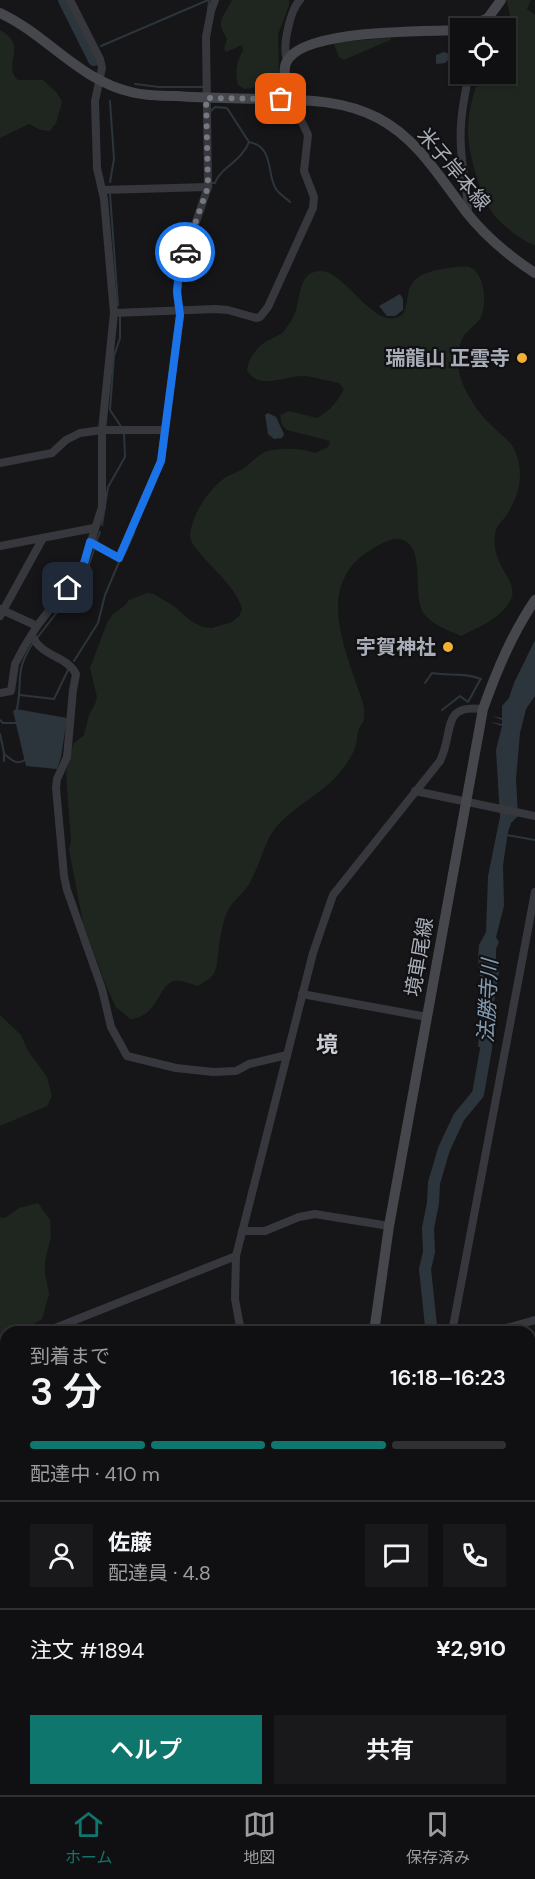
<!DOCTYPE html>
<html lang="ja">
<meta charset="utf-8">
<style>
:root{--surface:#101012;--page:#19191b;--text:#f1f3f6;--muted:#9c9d9f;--line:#303032;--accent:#0f766e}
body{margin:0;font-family:"DM Sans","Noto Sans JP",sans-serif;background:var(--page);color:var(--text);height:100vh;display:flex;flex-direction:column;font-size:22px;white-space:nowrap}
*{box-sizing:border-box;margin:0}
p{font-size:20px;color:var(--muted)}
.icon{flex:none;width:33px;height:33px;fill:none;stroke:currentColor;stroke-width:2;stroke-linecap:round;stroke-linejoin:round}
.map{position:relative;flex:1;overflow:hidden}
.sheet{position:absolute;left:0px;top:1326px;width:536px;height:470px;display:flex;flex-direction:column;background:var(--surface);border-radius:18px 18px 0 0;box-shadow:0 2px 4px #0004,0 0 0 2px var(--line)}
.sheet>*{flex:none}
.buttons{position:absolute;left:450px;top:18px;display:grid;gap:12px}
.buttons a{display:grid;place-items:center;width:66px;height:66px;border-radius:0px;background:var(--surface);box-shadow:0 2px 4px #0004,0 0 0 2px var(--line);font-size:30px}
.pin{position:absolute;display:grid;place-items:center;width:51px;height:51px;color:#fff;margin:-26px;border-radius:12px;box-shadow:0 3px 9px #0006}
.courier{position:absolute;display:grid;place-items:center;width:60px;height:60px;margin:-30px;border:4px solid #1a73e8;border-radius:50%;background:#fff;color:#222;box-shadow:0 2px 8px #0007}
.head em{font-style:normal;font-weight:600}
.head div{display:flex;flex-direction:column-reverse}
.head{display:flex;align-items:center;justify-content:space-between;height:102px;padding:0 30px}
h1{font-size:39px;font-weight:600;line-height:45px}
.bar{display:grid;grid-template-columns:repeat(4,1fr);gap:9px 6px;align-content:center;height:72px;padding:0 30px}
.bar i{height:8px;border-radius:4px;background:var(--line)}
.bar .selected{background:var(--accent)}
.bar p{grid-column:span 4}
.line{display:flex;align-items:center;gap:15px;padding:0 30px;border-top:2px solid var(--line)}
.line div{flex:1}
.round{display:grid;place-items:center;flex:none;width:63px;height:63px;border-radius:0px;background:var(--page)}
.button{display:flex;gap:12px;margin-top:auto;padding:12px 30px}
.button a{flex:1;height:69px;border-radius:0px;background:var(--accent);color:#fff;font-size:24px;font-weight:600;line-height:69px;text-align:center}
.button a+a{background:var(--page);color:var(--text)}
.tab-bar{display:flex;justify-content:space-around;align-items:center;height:84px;border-top:2px solid var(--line);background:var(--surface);font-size:16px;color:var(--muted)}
.tab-bar a{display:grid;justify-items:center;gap:3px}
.tab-bar .selected{color:var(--accent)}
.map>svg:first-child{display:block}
.green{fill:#1e261f}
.water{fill:#2c353c}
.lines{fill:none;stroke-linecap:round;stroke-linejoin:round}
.stream{stroke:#2c353c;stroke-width:2}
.river{stroke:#2c353c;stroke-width:12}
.street{stroke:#37383d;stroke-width:8}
.secondary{stroke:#45474d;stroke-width:10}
.highway{stroke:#63666e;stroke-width:14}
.done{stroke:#757880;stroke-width:6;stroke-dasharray:0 10.8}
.route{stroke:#1a73e8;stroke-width:8}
.poi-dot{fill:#f2b134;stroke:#111113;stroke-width:2}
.labels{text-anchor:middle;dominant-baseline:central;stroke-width:4.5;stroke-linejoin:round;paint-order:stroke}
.street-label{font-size:20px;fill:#a8adb8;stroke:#111113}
.poi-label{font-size:20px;font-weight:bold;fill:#a8adb8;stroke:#111113;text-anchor:end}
.water-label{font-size:21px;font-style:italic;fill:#7f9bb3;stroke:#111113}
.quarter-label{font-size:22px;font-weight:bold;fill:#c9ccd4;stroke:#111113}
</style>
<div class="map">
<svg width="535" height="1795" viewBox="0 0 535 1795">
<rect width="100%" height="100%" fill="#161618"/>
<g class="green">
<path d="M 232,0 L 289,0 L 289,5 L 278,35 L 279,72 C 272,83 257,88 245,89 L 238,85 C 235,73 236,61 243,51 L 242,45 L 226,52 L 224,49 L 227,39 C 215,19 223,19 232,0 Z"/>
<path d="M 506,0 L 531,0 L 527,9 L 535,15 L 535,245 C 523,242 502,225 494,215 C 481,198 468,153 468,132 C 468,113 473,90 482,74 L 506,74 L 506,39 L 510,37 C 512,26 510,11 506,0 Z"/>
<path d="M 0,30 C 30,47 1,63 18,80 L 43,80 L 57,93 L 62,102 L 56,123 L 50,131 L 41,130 L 29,124 L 0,138 Z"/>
<polygon points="391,38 390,40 344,60 339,57 334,45 336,42"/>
<path d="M 455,267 C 461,267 468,265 473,269 C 485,277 488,308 479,320 C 470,331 463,331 459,349 C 457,355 458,369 460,376 C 465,393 478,413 491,425 C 501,435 513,442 517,456 C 524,477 518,498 506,516 C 501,523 496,525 495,535 C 494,544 495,553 499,561 C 503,572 517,586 511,599 C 503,617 478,628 461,636 C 449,630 436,627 426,616 C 409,598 429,546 400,539 C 389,537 376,547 367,552 C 321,584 340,636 355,680 C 359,693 366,705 364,719 C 363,724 359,727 358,732 C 357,736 357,741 356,745 C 353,756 342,771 334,779 C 314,799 279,815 268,840 C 261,856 257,871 248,886 C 241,896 231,902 226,914 C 222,927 219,941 218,954 C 216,974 216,975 198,986 C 193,985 185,981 180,981 C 157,978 161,1018 130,1019 L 116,1007 L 106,986 L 83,923 L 69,850 L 71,841 L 66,772 L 73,744 L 84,735 L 89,715 L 95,704 L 97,697 L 90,668 L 107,623 L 112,615 L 124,606 L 129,600 L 147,593 L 154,594 L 175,607 L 192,622 L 203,627 L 212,628 L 232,622 L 239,616 L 242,610 C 238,583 189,552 190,535 C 192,515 207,492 222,480 C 228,475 236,473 243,469 C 250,464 257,456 265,452 C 280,447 301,448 315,453 L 328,447 L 330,441 L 287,430 L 282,425 L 280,415 L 289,411 L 317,418 C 330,411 337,402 344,389 L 339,383 C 327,381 313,376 301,376 C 284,377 257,390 247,370 C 248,360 257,346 267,341 C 272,338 279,336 283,332 C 287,327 293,319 295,313 C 301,297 298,271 321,271 C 346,271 377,336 403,314 C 407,307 407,298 409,290 C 415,271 438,270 455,267 Z"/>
<polygon points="0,1015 21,1035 28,1051 47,1077 52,1096 47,1106 0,1126"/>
<polygon points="38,1203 50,1220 51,1236 45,1261 45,1273 49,1294 42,1319 20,1332 6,1332 6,1335 0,1336 0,1217 5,1218 19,1208"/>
<polygon points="111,1790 141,1790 143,1795 116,1795"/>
<polygon points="196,1790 331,1790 332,1795 201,1795"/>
</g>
<g class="water">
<polygon points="444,52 453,55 445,63 436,64 436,55"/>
<polygon points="400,294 403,299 403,310 395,316 387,316 379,306"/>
<polygon points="268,413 276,417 284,434 282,438 274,439 268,434 265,415"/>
<polygon points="535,640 535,696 526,709 520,733 516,779 518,816 511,823 508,832 503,865 504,906 496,937 499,942 496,949 496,962 499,971 494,1003 497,1019 491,1047 478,1047 482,1002 478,957 479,945 486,932 488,876 500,817 496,750 502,726 490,722 502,724 502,720 492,716 502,718 502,706 509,698 514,683"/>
<polygon points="16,709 67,718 61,757 57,769 26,766 13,711"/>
</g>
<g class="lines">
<g class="stream">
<polyline points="208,10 209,0"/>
<polyline points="101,46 208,0"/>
<polyline points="135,84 159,87 204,87"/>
<path d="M 210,112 L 215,107 L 227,108 L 249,142 C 242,161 219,169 215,183 L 212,183"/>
<path d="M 249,142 C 275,147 266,174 276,189 C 279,194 286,198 290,202"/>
<polyline points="110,182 114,159 110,101"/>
<polyline points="110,194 118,305"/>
<polyline points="120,317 120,338 114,356 110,410 122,428"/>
<polyline points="102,525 108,487 125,457 124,434"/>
<polyline points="96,542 100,532"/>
<polyline points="124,555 134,533"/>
<polyline points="37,638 85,576 94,550"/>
<polyline points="74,661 98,623 105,595 119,562"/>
<path d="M 425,683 L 432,673 C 449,676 465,672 481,679"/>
<polyline points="20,695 54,699 69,668"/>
<path d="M 17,709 C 23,680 14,673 32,644"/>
<polyline points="442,710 460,696 468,702 480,680"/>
<polyline points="0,720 3,723 17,723"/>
<polyline points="0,734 4,753 4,761"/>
<path d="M 4,754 C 11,759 16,766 25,760"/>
<polyline points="506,835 535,840"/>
</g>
<g class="river">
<polyline points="64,0 94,60"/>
<polyline points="430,1332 431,1326 425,1269 429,1252 428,1228 433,1203 434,1183 444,1149 459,1117 478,1094 486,1049 487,1032"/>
<polyline points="445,1790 446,1795"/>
</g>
<g class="street">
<path d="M 287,60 C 282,47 290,10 300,0"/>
<polyline points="102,190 208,187"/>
<path d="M 468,213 C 468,191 462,170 461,148 C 459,123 464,98 469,74"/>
<polyline points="114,313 215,309 228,310 256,318 260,317 268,307 313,208 314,197 304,171 308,135 291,99"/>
<polyline points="0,463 52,453 66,440 80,433 102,430 164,430"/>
<polyline points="90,542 119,558 161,461 180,315 177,295 179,271 208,187 206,37 211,11 215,0"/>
<polyline points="0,546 94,528"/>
<polyline points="0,609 37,626"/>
<polyline points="0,616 43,538"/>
<path d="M 32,636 C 43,658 66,655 76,674 L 73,690 L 67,757 L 57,779 L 56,788 L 64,876 L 67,890 L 102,989 L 111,1027 L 127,1056 L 176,1068 L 213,1072 L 236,1071 L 249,1064 L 287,1055"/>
<polyline points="0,693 11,691 15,664 24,647 37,626 83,566 102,507 102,430 114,313 104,199 97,168 95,101 102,68 100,59 70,0"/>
<polyline points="415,791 535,816"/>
<polyline points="302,994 427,1017"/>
<polyline points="242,1231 265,1231 299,1217 315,1214 389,1226"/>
<polyline points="45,1332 236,1256"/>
<path d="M 241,1332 L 235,1299 L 236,1256 L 313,953 L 333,895 L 440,761 C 455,730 440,704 483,709"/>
<polyline points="452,1332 535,892"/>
<polyline points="492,1332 535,1320"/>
<polyline points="530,1459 535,1457"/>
<polyline points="0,1579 6,1577"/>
<polyline points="530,1685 532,1684 535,1692"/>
<polyline points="530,1734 535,1739"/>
<polyline points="109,1790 112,1795"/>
<polyline points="465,1790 466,1795"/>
<polyline points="40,1795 45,1790"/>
</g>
<g class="secondary">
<path d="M 0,13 C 47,35 79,80 131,92 C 146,96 161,96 176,96 C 205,98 234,98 262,99 C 302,100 341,99 378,118 C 418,139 440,178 467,213 C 486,237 509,256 535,273"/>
<polyline points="466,28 488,18 501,0"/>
<path d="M 291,99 C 288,89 282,74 286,63 C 300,28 426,32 460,30"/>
<path d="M 374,1332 L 389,1226 L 483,709 C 497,670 512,634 535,600"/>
<polyline points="345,1790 347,1795"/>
</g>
<g class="highway">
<polyline points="0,1487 6,1489"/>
<polyline points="530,1715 535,1720"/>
</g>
</g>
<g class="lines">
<polyline class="done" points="185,252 208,187 206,98 281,99"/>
<polyline class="route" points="68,588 83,567 90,542 119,558 161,461 180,315 177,291 179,271 185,252"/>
</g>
<g class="poi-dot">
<circle cx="522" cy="358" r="6"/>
<circle cx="448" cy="647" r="6"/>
</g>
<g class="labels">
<g class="street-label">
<text transform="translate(454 169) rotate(50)">米子岸本線</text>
<text transform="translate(419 957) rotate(-80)">境車尾線</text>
</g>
<g class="poi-label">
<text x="510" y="358">瑞龍山 正雲寺</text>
<text x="436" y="647">宇賀神社</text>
</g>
<g class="water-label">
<text transform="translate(488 1001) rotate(-87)">法勝寺川</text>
</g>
<g class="quarter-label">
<text x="327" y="1044">境</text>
</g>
</g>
</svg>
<div class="buttons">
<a><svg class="icon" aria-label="locate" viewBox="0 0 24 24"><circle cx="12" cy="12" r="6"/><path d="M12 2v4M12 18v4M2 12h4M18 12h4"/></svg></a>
</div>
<div class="pin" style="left:281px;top:99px;background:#ea580c"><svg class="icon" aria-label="bag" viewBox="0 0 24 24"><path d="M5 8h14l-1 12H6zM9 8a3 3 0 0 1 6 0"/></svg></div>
<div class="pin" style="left:68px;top:588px;background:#1f2937"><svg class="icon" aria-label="home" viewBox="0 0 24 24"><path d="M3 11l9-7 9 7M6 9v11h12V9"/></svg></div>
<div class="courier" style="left:185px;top:252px"><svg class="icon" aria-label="car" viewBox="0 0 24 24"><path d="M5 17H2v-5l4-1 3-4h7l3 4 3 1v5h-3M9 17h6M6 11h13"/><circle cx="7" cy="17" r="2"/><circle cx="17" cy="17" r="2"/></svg></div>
<section class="sheet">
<div class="head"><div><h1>3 分</h1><p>到着まで</p></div><em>16:18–16:23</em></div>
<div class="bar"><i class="selected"></i><i class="selected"></i><i class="selected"></i><i></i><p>配達中 · 410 m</p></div>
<div class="line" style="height:108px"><a class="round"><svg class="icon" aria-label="person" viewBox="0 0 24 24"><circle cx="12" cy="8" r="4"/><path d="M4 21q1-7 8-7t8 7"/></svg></a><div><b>佐藤</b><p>配達員 · 4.8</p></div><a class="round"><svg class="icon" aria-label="chat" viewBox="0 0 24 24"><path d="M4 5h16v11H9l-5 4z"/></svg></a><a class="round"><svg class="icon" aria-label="phone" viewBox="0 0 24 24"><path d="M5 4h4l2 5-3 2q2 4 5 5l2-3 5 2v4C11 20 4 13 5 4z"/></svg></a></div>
<div class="line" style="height:78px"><div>注文 #1894</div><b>¥2,910</b></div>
<div class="button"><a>ヘルプ</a><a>共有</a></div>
</section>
</div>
<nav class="tab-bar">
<a class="selected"><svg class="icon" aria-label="home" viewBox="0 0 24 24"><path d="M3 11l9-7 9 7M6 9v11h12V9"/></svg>ホーム</a>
<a><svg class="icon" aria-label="map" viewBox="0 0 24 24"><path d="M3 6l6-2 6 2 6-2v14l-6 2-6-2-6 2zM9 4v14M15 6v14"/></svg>地図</a>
<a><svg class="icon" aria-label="saved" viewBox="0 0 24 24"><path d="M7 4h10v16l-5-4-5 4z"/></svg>保存済み</a>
</nav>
